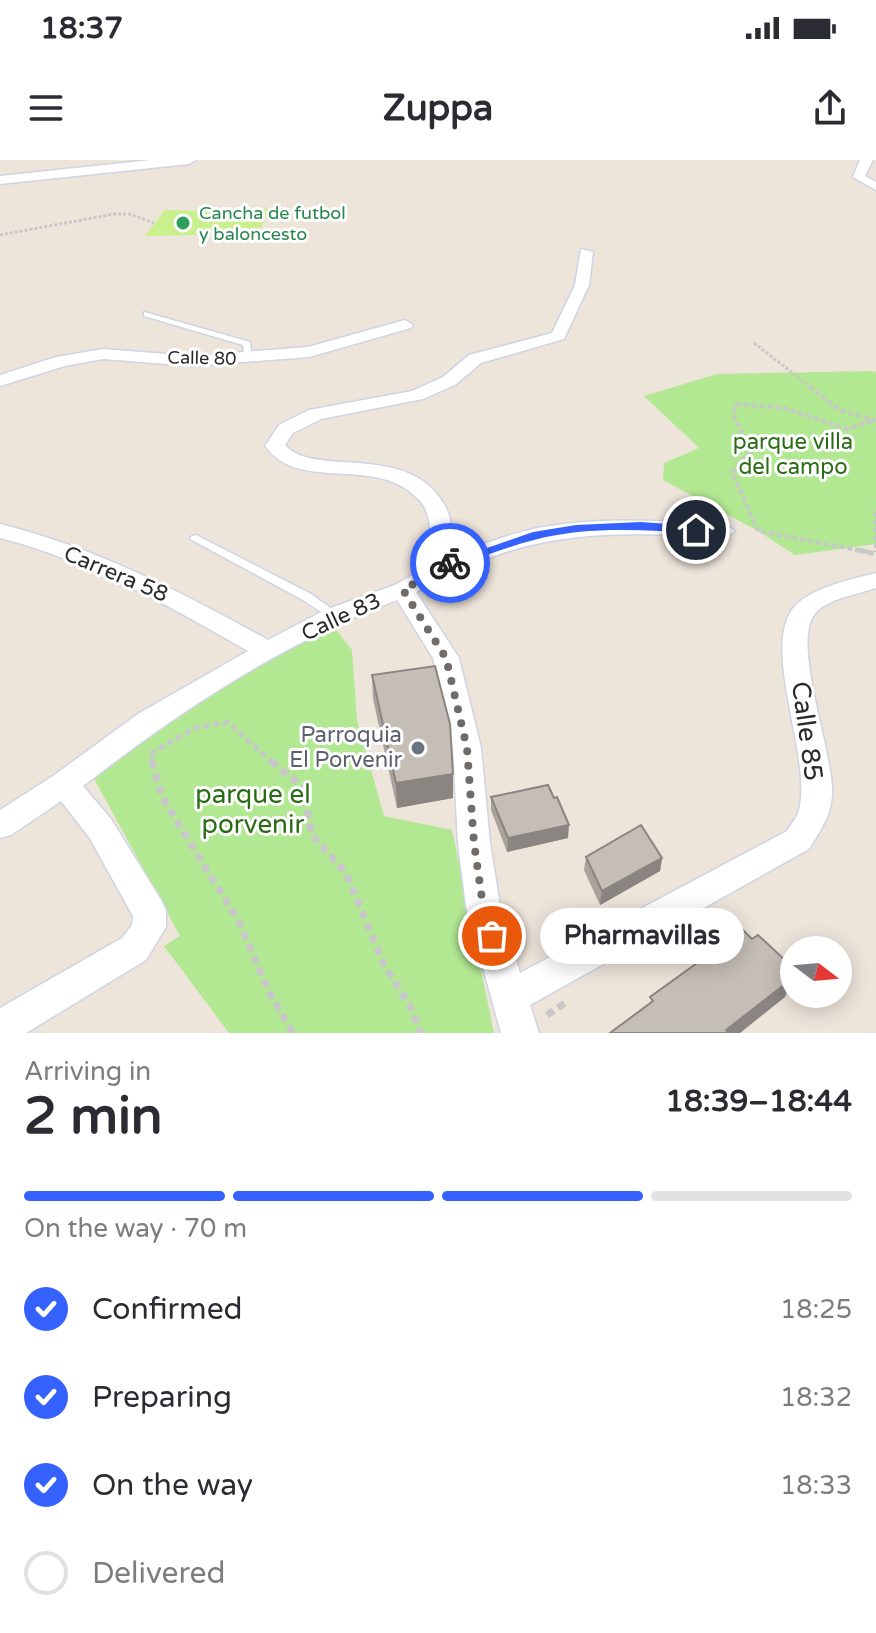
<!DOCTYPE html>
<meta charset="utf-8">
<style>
:root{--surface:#fff;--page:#f2f2f3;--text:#2b2b33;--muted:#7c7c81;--line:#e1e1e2;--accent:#3561ff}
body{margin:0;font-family:"Varela Round",sans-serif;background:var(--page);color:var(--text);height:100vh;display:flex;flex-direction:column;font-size:30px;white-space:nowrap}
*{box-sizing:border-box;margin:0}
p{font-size:26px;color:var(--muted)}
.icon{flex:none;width:44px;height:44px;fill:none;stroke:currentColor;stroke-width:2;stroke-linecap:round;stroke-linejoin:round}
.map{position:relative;height:873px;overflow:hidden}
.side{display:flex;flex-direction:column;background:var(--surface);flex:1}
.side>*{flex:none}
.needle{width:52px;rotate:106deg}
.tools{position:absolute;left:780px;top:776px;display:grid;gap:16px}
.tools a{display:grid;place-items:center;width:72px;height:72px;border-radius:50%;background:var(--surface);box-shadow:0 4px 20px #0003;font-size:40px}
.pin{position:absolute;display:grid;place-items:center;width:68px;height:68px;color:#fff;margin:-34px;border:4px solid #fff;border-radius:50%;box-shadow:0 2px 8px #0007}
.courier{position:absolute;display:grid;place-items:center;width:80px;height:80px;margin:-40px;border:6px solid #3561ff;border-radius:50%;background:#fff;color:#222;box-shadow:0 2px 10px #0007}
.bubble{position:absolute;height:56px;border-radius:28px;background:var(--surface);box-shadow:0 4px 20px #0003;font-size:26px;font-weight:700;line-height:56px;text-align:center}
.head em{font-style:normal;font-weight:700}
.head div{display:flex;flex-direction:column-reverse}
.head{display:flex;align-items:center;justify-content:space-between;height:136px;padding:0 24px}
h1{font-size:52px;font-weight:700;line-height:60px}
.bar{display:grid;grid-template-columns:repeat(4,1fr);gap:12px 8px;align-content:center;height:96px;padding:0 24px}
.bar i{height:10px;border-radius:6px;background:var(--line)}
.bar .selected{background:var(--accent)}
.bar p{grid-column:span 4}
ol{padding:0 24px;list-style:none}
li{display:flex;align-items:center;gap:24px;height:88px}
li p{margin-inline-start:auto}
li .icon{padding:8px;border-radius:50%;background:var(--accent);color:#fff;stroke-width:4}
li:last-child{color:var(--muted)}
li i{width:44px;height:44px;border:4px solid var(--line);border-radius:50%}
.status{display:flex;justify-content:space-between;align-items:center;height:56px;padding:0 40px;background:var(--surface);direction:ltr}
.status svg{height:22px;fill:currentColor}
header{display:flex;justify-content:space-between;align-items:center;height:104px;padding:0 24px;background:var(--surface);font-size:36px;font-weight:700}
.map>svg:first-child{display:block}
.green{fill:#b2e892}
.pitch{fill:#c9f08d}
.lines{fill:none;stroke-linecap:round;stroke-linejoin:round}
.service-casing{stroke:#cfd4e4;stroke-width:3}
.minor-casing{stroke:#cfd4e4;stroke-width:3}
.tertiary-casing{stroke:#cfd4e4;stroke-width:3}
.path-far3{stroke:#c8c8c8;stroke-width:3;stroke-dasharray:3 2;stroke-linecap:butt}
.path-far2{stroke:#c8c8c8;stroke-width:4;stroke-dasharray:5 3;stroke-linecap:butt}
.path-far1{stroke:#c8c8c8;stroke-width:5;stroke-dasharray:6 4;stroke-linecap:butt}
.path{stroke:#c8c8c8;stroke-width:7;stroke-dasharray:8 5;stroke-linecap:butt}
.service{fill:#fff;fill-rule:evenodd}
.minor{fill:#fff;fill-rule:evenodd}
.tertiary{fill:#fff;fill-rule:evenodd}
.wall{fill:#a9a39d}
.shaded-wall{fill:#8a8580}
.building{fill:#c5beb7;stroke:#8a8580;stroke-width:2}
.route{fill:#3561ff}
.done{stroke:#6e6b68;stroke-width:8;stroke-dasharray:0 14.4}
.leisure-dot{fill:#2e9e5b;stroke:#fff;stroke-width:3}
.worship-dot{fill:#6b7280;stroke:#fff;stroke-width:3}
.labels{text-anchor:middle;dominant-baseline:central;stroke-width:6;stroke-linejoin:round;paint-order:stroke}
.far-leisure-label{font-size:18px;fill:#27864d;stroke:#fff;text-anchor:start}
.far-street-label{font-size:18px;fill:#2a2a2a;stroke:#fff}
.park-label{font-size:22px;fill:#296c14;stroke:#fff}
.street-label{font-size:22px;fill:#2a2a2a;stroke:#fff}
.worship-label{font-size:22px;fill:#5b616d;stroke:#fff;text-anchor:end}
.near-street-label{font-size:26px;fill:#2a2a2a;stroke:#fff}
.near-park-label{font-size:26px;fill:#296c14;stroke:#fff}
</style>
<div class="status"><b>18:37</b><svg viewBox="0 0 49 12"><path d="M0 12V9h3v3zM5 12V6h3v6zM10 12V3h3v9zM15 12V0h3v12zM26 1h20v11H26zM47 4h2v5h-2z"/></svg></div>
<header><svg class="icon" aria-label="menu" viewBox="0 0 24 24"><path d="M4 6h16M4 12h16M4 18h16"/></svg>Zuppa<svg class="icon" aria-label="share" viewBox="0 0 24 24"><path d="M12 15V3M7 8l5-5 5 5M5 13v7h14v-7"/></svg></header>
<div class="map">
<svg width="876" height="873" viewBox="0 0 876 873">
<rect width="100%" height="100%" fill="#ede4da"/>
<g class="green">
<polygon points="872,211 876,212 876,384 795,395 758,371 663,320 664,303 699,288 644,236 717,214"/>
<polygon points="334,467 352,490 357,560 384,656 452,670 494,873 229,873 164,786 180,776 91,613 201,532"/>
</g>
<polygon class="pitch" points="222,48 271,49 257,74 145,76 165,50 218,51 209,66"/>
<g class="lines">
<defs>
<g id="service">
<polygon points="144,152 250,182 252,198 245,200 243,185 144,156"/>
<polygon points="196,375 311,434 340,455 338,458 330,458 303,440 192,380 190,378 192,376"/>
</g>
<g id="minor">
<polygon points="860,0 873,0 865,16 876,22 876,30 853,17"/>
<path d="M 581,89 L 593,92 L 589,125 L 564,179 L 481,203 L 455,225 L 423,239 L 321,259 L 293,273 L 285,285 C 314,319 410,280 445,346 C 453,360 451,378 456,394 C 481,385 507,375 533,369 C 596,356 660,361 724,364 L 735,371 L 724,378 C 604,370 524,370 416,432 L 459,498 L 481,588 L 490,683 L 500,746 L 520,813 L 787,671 C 791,664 797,658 799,650 C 813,596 758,484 796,445 C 814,427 852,419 876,413 L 876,428 C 859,434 825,439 814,455 C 792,486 833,591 832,632 C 832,655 820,671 809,689 L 530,845 L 539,873 L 501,873 L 466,746 L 458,683 L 453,588 L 433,498 L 397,440 C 282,483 180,551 83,626 L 111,659 L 161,740 L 166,750 L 166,767 L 146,800 L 26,873 L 0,873 L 0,848 L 122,778 L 132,765 L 133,756 L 89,677 L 61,641 L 11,675 L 0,678 L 0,650 L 53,616 L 138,554 L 248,491 C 168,445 90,401 0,378 L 0,364 C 97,388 181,432 268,480 L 325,450 L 395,425 L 437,401 C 428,383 434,358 421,342 C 379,292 300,335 265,286 L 279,265 L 309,250 L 412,231 L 443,217 L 469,195 L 552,173 L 575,125 Z"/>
<polygon points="405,160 413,165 411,168 309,197 192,206 103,199 65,206 0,226 0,215 56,197 103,189 192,196 308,187"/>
</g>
<polygon id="tertiary" points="151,0 196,0 189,4 0,24 0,16"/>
</defs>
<use href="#service" class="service-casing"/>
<use href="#minor" class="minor-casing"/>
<use href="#tertiary" class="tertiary-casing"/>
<g class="path-far3">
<polyline points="0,75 114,54 130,54 154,63"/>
<polyline points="754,183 812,228"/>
</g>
<g class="path-far2">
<polyline points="809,226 839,250 875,260"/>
<polyline points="876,351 876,392"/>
<polyline points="868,392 758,371 732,312 751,291 734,256 735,244 784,248 847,269 875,260"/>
</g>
<g class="path-far1">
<polyline points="858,390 876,394"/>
<polyline points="153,603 150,594 195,568 228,562 273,603"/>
</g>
<g class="path">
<polyline points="152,601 162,637 239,762 270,834 293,873"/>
<polyline points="271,601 302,626 312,675 346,713 384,805 410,846 421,873"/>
<polyline points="547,855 568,841"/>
</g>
<use href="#service" class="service"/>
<use href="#minor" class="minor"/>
<use href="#tertiary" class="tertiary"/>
</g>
<g class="wall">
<polygon points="372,515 453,638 397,648 373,539"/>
<polygon points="491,637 568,678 507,692 491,650"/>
<polygon points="586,697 662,698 660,711 600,745 584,710"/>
</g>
<g class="shaded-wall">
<polygon points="453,614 453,638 397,648 396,623"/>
<polygon points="569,665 568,678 507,692 508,678"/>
<polygon points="662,698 660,711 600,745 602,731"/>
<polygon points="793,818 785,837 740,873 725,873 726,870"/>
</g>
<g class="building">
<polygon points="435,506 450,564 453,614 396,623 372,515"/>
<polygon points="548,625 554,638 557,637 569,665 508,678 491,637"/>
<polygon points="641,665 662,698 602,731 586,697"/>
<polygon points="743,770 752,779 758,775 789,804 783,809 793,818 726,870 729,873 610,873 653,841 650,837"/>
</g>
<path class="route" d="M 641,362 L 696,366 L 702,370 L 696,373 C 643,370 586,366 534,380 C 506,387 479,399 450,407 L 444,403 L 533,372 L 576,365 Z"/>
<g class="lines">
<polyline class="done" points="450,403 403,430 446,498 467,588 474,683 483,746 492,776"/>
</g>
<circle class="leisure-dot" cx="183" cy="63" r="8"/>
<circle class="worship-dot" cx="418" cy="588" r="8"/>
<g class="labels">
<g class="far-leisure-label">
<text x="199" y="53">Cancha de futbol<tspan x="199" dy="21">y baloncesto</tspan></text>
</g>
<g class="far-street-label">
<text transform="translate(202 198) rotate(1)">Calle 80</text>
</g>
<g class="park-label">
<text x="793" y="282">parque villa<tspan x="793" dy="25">del campo</tspan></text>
</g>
<g class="street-label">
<text transform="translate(116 414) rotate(23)">Carrera 58</text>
<text transform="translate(341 457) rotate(-25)">Calle 83</text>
</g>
<g class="worship-label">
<text x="402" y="575">Parroquia<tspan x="402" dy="25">El Porvenir</tspan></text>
</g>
<g class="near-street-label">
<text transform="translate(807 571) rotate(82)">Calle 85</text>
</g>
<g class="near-park-label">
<text x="253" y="634">parque el<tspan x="253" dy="30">porvenir</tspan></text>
</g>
</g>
</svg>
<div class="tools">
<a><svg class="needle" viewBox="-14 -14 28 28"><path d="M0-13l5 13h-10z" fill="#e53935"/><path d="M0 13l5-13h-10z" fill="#7c7c81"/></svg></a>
</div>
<div class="pin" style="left:492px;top:776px;background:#ea580c"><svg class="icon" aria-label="bag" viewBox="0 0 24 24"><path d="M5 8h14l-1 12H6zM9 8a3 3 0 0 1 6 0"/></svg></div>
<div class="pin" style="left:696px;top:370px;background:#1f2937"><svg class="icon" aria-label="home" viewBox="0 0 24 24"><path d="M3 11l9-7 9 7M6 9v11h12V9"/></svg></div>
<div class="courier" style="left:450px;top:403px"><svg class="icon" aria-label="bike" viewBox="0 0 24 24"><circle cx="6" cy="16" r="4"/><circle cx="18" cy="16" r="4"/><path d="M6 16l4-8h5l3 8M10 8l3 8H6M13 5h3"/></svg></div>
<div class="bubble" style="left:540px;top:748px;width:204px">Pharmavillas</div>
</div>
<section class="side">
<div class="head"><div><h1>2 min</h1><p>Arriving in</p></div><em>18:39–18:44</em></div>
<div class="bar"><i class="selected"></i><i class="selected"></i><i class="selected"></i><i></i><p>On the way · 70 m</p></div>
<ol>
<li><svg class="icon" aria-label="check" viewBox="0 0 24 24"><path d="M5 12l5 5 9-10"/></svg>Confirmed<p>18:25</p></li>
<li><svg class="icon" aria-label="check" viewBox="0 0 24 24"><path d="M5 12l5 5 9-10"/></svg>Preparing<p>18:32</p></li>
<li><svg class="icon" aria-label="check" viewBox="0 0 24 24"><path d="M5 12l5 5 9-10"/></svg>On the way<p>18:33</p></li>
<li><i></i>Delivered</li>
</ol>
</section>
